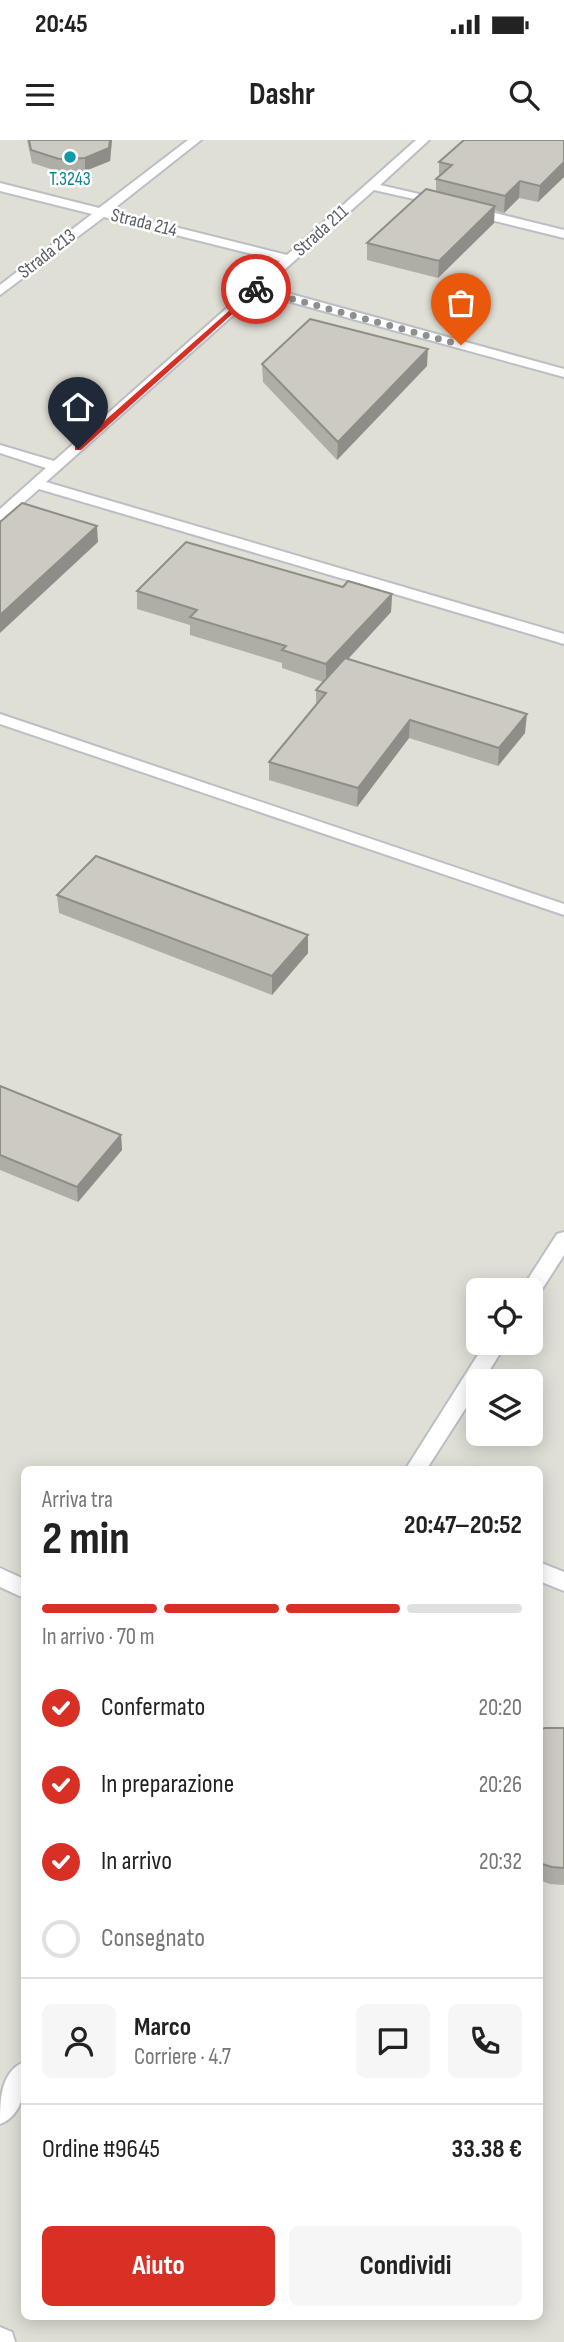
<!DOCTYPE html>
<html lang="it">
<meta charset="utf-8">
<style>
:root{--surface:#fff;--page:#f6f6f6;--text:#222;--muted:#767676;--line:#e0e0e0;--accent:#d93025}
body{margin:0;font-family:"Sofia Sans Condensed",sans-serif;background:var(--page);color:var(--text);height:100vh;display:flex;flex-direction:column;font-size:26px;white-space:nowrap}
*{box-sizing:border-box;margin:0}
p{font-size:23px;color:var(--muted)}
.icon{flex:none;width:38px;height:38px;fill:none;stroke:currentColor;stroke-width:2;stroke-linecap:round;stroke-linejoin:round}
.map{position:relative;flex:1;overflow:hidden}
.panel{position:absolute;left:21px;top:1326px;width:522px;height:854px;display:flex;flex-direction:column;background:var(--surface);border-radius:10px;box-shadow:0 4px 18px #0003}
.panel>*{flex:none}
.fabs{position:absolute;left:466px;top:1138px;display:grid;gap:14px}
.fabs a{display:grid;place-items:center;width:77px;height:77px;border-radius:10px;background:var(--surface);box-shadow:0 4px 18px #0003;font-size:35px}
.pin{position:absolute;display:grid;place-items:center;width:60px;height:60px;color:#fff;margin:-72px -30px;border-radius:50% 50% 50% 0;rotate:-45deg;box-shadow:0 0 7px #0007}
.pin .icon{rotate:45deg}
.courier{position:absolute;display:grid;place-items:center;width:70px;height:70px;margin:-35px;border:5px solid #d93025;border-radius:50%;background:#fff;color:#222;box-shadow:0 2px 9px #0007}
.overview em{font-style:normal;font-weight:700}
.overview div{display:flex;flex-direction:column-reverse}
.overview{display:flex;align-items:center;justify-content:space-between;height:119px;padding:0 21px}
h1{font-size:46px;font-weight:700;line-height:52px}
.bar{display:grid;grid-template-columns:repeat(4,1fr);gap:10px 7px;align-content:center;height:84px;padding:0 21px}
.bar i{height:9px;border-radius:5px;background:var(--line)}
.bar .selected{background:var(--accent)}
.bar p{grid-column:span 4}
.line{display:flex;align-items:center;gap:18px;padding:0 21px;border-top:2px solid var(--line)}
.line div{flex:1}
.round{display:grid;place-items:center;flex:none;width:74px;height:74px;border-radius:10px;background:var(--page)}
ol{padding:0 21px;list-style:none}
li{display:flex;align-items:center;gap:21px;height:77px}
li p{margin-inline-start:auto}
li .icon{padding:7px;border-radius:50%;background:var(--accent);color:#fff;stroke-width:4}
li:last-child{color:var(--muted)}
li i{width:38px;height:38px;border:4px solid var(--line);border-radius:50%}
.cta{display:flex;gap:14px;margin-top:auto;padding:14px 21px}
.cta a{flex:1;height:80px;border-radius:10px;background:var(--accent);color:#fff;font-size:28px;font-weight:700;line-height:80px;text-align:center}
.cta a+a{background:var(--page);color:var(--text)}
.status{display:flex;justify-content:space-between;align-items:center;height:49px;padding:0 35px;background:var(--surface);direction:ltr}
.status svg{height:19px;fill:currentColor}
header{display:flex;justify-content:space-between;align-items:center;height:91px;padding:0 21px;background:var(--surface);font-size:32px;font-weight:700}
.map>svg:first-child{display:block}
.industrial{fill:#dfdfd6;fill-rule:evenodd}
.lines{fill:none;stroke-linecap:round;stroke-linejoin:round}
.lane-casing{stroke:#bcbec5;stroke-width:4}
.lane{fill:#fff;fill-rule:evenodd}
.wall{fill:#afaea6}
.shaded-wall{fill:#8f8d87}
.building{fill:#cccac1;stroke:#8f8d87;stroke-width:2}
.route{fill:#d93025}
.done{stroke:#8e9090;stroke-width:7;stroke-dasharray:0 12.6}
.culture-dot{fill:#0f9aa8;stroke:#fff;stroke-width:2.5}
.labels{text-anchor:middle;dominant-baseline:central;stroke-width:5;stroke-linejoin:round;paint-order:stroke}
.far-culture-label{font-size:19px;fill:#0d838f;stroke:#fff}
.far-street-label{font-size:19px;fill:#5a5d64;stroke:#fff}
</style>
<div class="status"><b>20:45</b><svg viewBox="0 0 49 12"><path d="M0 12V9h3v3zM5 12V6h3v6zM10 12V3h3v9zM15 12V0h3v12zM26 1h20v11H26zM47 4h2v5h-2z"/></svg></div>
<header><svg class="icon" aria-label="menu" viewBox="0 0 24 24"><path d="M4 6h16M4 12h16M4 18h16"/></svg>Dashr<svg class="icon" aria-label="search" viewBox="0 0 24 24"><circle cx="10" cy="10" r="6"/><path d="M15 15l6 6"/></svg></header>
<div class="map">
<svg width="564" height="2202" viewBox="0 0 564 2202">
<rect width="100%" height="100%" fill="#efeee2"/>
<path class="industrial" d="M 0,0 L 564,0 L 564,2202 L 0,2202 ZM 478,1150 L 530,1150 L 530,1202 L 478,1202 ZM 478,1241 L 530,1241 L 530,1293 L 478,1293 ZM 24,1330 L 539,1330 L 539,2177 L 24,2177 Z"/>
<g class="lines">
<defs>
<g id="lane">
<polygon points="188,0 201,0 111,71 287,115 416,0 429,0 380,45 445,60 445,66 374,50 265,147 564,229 564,237 258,153 46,342 564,494 564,504 39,349 5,379 0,380 0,369 46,328 0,313 0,305 54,321 280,121 104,77 0,155 0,145 92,74 0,51 0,43 99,68"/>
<polygon points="471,67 564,90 564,98 467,74 467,68"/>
<polygon points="0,574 564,764 564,775 0,584"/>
<polygon points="564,1092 564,1115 537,1157 530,1159 530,1150 521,1150 557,1094"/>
<polygon points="486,1202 507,1202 483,1241 478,1241 478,1249 426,1330 405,1330"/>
<polygon points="539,1422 564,1432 564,1451 539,1441"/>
<polygon points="0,1428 24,1439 24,1458 0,1447"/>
<path d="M 24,1922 C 26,1945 25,1974 0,1984 C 0,1961 0,1932 24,1922 Z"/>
<polygon points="0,2187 12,2192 15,2202 0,2202"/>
</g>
</defs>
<use href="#lane" class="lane-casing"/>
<use href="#lane" class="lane"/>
</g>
<g class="wall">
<polygon points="27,0 112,0 110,21 85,31 60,32 32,23"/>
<polygon points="564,0 564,37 538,62 519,58 504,73 494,70 494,83 438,138 367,120 367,103 436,52 436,39 439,38 439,22"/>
<polygon points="262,224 427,226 337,320 263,242"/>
<polygon points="343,447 392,454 391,472 348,519 525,593 498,626 409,598 357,667 269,640 269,622 316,566 316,550 323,542 282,528 282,523 190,495 190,485 137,469 137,451"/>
<polygon points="57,755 308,795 308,813 272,855 59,773"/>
<polygon points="0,946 121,995 122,1010 78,1062 0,1030"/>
<polygon points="564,1588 564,1745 550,1744 539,1740 539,1590"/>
</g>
<g class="shaded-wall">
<polygon points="110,0 112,0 110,21 85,31 85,18"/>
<polygon points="564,22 564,37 538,62 540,46"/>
<polygon points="520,41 519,58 504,73 505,56"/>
<polygon points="495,66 494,83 438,138 439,121"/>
<polygon points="428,209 427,226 337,320 338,302"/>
<polygon points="97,386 98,402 0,493 0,475"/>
<polygon points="392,454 391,472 326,543 326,524"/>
<polygon points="527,574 525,593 498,626 499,608"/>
<polygon points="410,580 409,598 357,667 358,648"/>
<polygon points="308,795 308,813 272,855 272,836"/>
<polygon points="121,995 122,1010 78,1062 77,1047"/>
</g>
<g class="building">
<polygon points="29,0 110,0 109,8 85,18 59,19 31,10"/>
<polygon points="464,0 564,0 564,22 540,46 520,41 505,56 436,39 452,25 439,22"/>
<polygon points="426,49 495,66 439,121 367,103"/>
<polygon points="310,179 428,209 338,302 262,224"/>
<polygon points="22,363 97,386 0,475 0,382"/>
<polygon points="186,402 343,447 348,441 392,454 326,524 282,510 286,506 190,477 197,470 137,451"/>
<polygon points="345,518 527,574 499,608 410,580 358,648 269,622 326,553 316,550"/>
<polygon points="96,716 308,795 272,836 57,755"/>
<polygon points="0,946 121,995 77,1047 0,1015"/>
<polygon points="545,1588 564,1588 564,1728 552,1727 539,1723 539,1590"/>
</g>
<polygon class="route" points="256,147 258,151 81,310 75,310 75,307"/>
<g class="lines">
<polyline class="done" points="256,149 461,205"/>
</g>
<circle class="culture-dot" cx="70" cy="17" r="7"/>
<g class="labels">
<g class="far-culture-label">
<text x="70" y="39">T.3243</text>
</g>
<g class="far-street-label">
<text transform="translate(144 83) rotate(14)">Strada 214</text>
<text transform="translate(321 91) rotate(-42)">Strada 211</text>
<text transform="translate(47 114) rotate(-38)">Strada 213</text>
</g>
</g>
</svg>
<div class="fabs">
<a><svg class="icon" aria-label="locate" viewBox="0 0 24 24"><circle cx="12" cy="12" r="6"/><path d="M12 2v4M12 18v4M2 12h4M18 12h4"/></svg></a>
<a><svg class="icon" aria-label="layers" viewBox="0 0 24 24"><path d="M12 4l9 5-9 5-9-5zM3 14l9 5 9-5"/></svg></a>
</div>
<div class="pin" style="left:461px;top:205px;background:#ea580c"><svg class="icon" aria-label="bag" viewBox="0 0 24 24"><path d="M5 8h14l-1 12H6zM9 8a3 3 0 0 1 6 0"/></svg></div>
<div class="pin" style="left:78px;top:309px;background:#1f2937"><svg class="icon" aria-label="home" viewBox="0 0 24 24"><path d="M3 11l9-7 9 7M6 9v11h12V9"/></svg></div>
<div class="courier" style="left:256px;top:149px"><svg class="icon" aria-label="bike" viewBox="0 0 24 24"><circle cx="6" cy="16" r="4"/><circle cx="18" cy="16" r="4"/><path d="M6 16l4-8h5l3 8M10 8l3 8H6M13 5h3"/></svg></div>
<section class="panel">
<div class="overview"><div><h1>2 min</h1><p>Arriva tra</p></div><em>20:47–20:52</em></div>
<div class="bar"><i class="selected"></i><i class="selected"></i><i class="selected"></i><i></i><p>In arrivo · 70 m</p></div>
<ol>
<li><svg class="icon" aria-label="check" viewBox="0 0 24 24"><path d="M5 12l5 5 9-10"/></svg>Confermato<p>20:20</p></li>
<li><svg class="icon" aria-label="check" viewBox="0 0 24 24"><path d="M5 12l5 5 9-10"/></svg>In preparazione<p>20:26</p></li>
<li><svg class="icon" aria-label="check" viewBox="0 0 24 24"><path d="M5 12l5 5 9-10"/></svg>In arrivo<p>20:32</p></li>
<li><i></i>Consegnato</li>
</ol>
<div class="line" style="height:126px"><a class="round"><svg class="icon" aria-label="person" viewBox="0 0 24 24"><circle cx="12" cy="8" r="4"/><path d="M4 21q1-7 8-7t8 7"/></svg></a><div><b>Marco</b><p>Corriere · 4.7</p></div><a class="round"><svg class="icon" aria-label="chat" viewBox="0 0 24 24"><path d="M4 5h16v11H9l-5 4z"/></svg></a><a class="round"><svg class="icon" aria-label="phone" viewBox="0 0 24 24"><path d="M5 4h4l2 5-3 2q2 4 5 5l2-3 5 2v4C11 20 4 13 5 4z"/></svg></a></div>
<div class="line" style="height:91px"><div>Ordine #9645</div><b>33.38 €</b></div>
<div class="cta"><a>Aiuto</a><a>Condividi</a></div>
</section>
</div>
